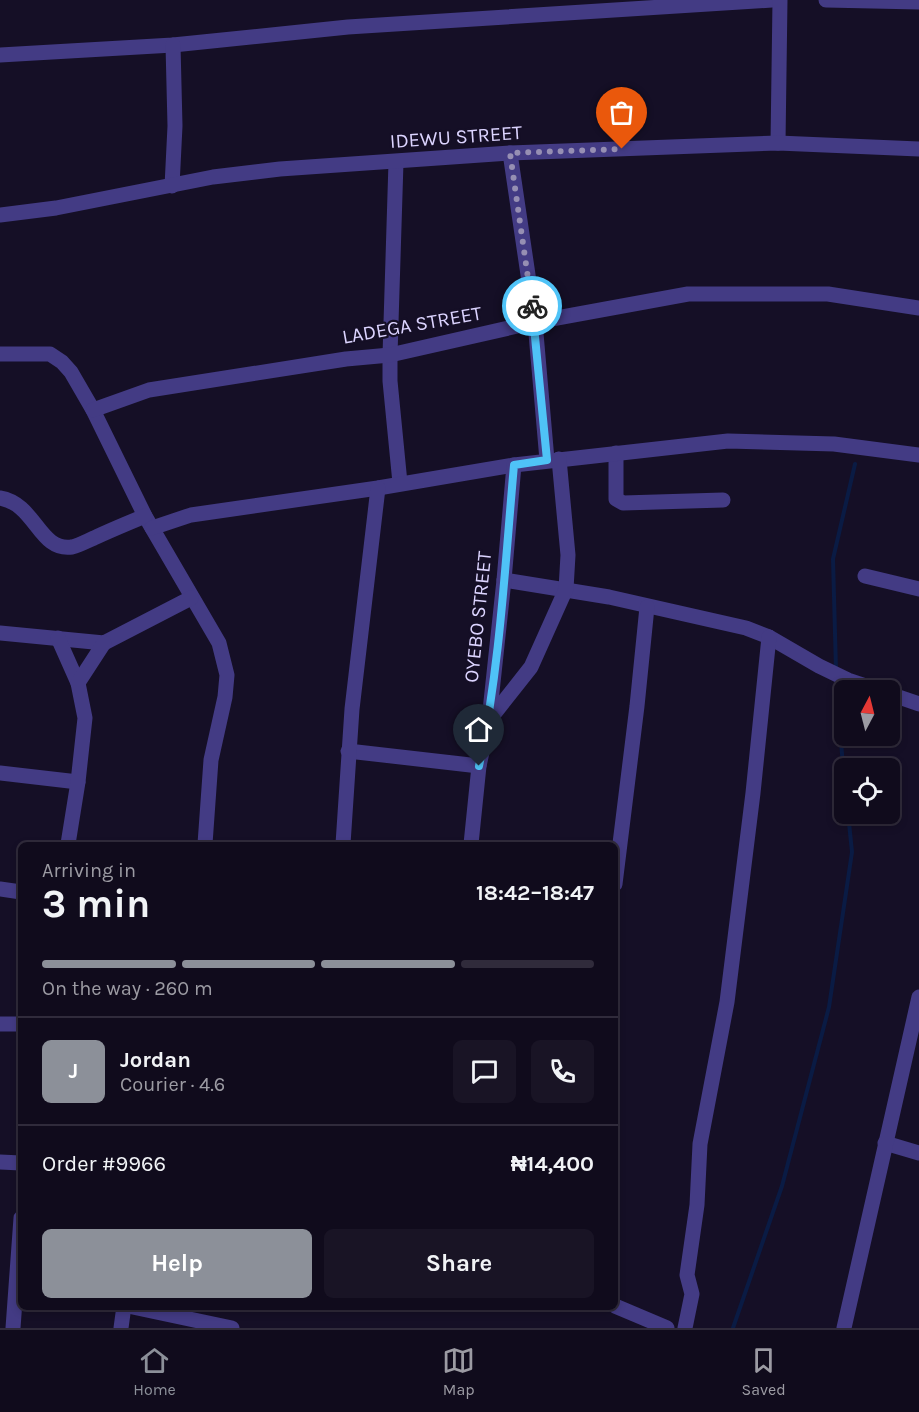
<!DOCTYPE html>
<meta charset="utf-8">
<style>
:root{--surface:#100b1c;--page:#191425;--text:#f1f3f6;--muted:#9c9ba3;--line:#302b3b;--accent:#8c9099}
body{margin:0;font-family:Karla,sans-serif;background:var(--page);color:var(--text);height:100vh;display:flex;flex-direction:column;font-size:22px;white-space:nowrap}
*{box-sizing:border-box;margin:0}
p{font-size:20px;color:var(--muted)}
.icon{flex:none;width:33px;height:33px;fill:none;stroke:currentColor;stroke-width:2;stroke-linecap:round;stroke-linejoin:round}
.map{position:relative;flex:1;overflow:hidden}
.details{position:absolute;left:18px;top:842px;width:600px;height:468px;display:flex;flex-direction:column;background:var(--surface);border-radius:9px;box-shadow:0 3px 9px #0003,0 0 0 2px var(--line)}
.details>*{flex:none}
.needle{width:39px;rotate:7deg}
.buttons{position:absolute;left:834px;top:680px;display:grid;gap:12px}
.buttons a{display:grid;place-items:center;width:66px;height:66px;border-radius:9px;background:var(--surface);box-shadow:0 3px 9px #0003,0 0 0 2px var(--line);font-size:30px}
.pin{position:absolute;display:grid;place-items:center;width:51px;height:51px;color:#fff;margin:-62px -26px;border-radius:50% 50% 50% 0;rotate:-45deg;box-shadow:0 0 6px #0007}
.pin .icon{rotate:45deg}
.courier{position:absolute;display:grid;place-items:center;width:60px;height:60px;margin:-30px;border:4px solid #4fc3f7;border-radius:50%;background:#fff;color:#222;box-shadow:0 2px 8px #0007}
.summary em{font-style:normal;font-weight:700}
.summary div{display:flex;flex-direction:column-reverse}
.summary{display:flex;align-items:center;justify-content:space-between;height:102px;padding:0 24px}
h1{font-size:39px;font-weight:700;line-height:45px}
.bar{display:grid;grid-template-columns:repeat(4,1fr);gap:9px 6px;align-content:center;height:72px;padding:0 24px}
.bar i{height:8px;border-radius:4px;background:var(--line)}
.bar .on{background:var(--accent)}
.bar p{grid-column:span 4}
.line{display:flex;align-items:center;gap:15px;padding:0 24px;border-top:2px solid var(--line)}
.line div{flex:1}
.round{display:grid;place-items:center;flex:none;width:63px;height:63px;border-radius:9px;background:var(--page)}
.button{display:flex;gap:12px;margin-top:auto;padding:12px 24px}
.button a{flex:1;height:69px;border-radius:9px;background:var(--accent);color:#fff;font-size:24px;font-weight:700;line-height:69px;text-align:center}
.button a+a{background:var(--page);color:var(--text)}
.dock{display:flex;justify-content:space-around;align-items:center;height:84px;border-top:2px solid var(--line);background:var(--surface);font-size:16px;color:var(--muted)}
.dock a{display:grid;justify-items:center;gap:3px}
.dock .on{color:var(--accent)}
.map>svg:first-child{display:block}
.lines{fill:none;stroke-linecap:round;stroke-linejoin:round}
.stream{stroke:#0a1b44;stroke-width:4}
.minor{stroke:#433b84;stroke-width:15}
.done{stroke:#968fb3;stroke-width:6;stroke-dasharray:0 10.8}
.route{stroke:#4fc3f7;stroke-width:8}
.labels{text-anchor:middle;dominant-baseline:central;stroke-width:4.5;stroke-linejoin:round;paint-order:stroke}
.street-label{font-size:20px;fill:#dcd4ff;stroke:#150f26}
</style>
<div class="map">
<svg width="919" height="1328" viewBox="0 0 919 1328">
<rect width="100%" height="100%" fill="#150f26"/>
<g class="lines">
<g class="stream">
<polyline points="836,670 833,559 855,464"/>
<polyline points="836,678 844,779"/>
<polyline points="733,1328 782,1186 829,1007 852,852 848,813"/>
</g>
<g class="minor">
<polyline points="826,0 919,2"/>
<polyline points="0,55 173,45 348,27 772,0"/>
<polyline points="778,143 780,0"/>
<polyline points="510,153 535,322 547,460"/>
<polyline points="396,162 390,355 390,381 400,483"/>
<polyline points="172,186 175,126 173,45"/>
<polyline points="0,215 56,208 213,177 280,169 510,153 778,143 919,149"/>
<polyline points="0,354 50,354 62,362 71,372 93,410 145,516 219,643 227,675 225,697 211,760 205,844"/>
<polyline points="93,410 149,390 346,359 390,355 535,322 688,294 828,294 919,308"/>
<polyline points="616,453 616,499 623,503 723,500"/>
<path d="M 0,498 C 36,504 39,552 72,547 C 80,545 87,541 94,538 C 111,530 128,523 145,516"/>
<polyline points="152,528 191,515 378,488 514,465 728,441 834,444 919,455"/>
<polyline points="865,576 919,589"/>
<polyline points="504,580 609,597 746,628 769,637 819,666 848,680 878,690"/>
<polyline points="0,633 104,643 191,598"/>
<polyline points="58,638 78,683"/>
<polyline points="890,694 919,704"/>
<polyline points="490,719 531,667 566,589 568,555 559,459"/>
<polyline points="348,751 479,766"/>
<polyline points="0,773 78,782"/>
<polyline points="68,844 78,782 85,718 78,683 104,643"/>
<polyline points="343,844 352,709 378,488"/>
<polyline points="471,844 479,766 489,720 504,580 514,465"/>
<polyline points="615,884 637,706 647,607"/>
<polyline points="0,889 21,892"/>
<polyline points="0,1024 21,1024"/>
<polyline points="885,1143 919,1153"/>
<polyline points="0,1162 21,1163"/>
<polyline points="128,1306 232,1328"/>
<polyline points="615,1306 667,1328"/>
<polyline points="13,1328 21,1218"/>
<polyline points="121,1328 124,1306"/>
<polyline points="685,1328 692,1294 687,1275 697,1205 700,1144 727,1002 753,793 769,637"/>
<polyline points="844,1328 919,997"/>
</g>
</g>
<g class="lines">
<polyline class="done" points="532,306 510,153 622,149"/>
<path class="route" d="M 479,766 C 500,667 505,565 514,465 L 547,460 L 532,306"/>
</g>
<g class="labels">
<g class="street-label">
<text transform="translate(456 137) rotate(-4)">IDEWU STREET</text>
<text transform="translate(412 325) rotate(-10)">LADEGA STREET</text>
<text transform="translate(478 617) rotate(-84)">OYEBO STREET</text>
</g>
</g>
</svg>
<div class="buttons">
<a><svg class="needle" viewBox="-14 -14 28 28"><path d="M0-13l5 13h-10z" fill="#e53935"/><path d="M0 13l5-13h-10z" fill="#9c9ba3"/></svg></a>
<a><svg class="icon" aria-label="locate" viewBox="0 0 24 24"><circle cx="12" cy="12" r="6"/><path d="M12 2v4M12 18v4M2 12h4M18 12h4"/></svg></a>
</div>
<div class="pin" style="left:622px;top:149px;background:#ea580c"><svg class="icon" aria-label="bag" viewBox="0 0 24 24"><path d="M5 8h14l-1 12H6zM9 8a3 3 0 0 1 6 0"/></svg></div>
<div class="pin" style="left:479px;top:766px;background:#1f2937"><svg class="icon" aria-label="home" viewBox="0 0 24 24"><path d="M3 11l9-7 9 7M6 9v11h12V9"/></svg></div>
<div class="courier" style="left:532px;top:306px"><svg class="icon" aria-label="bike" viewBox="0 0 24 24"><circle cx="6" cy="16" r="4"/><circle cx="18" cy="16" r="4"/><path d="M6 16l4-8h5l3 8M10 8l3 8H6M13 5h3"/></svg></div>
<section class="details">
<div class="summary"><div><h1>3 min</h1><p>Arriving in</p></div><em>18:42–18:47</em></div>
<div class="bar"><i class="on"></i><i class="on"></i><i class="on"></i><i></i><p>On the way · 260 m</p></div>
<div class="line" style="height:108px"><b class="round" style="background:var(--accent);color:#fff">J</b><div><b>Jordan</b><p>Courier · 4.6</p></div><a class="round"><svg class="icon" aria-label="chat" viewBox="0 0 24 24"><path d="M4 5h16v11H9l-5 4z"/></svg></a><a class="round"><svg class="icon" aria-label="phone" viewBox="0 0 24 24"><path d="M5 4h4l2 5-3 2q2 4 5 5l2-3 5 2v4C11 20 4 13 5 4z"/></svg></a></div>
<div class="line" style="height:78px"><div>Order #9966</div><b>₦14,400</b></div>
<div class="button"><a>Help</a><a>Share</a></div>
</section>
</div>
<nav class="dock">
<a class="on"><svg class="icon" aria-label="home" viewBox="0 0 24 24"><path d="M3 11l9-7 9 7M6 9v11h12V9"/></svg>Home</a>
<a><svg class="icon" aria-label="map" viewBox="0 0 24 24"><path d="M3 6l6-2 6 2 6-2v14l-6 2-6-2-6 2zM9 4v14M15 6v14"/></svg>Map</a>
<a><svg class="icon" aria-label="saved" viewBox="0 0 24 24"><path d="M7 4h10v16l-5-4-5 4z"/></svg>Saved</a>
</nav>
